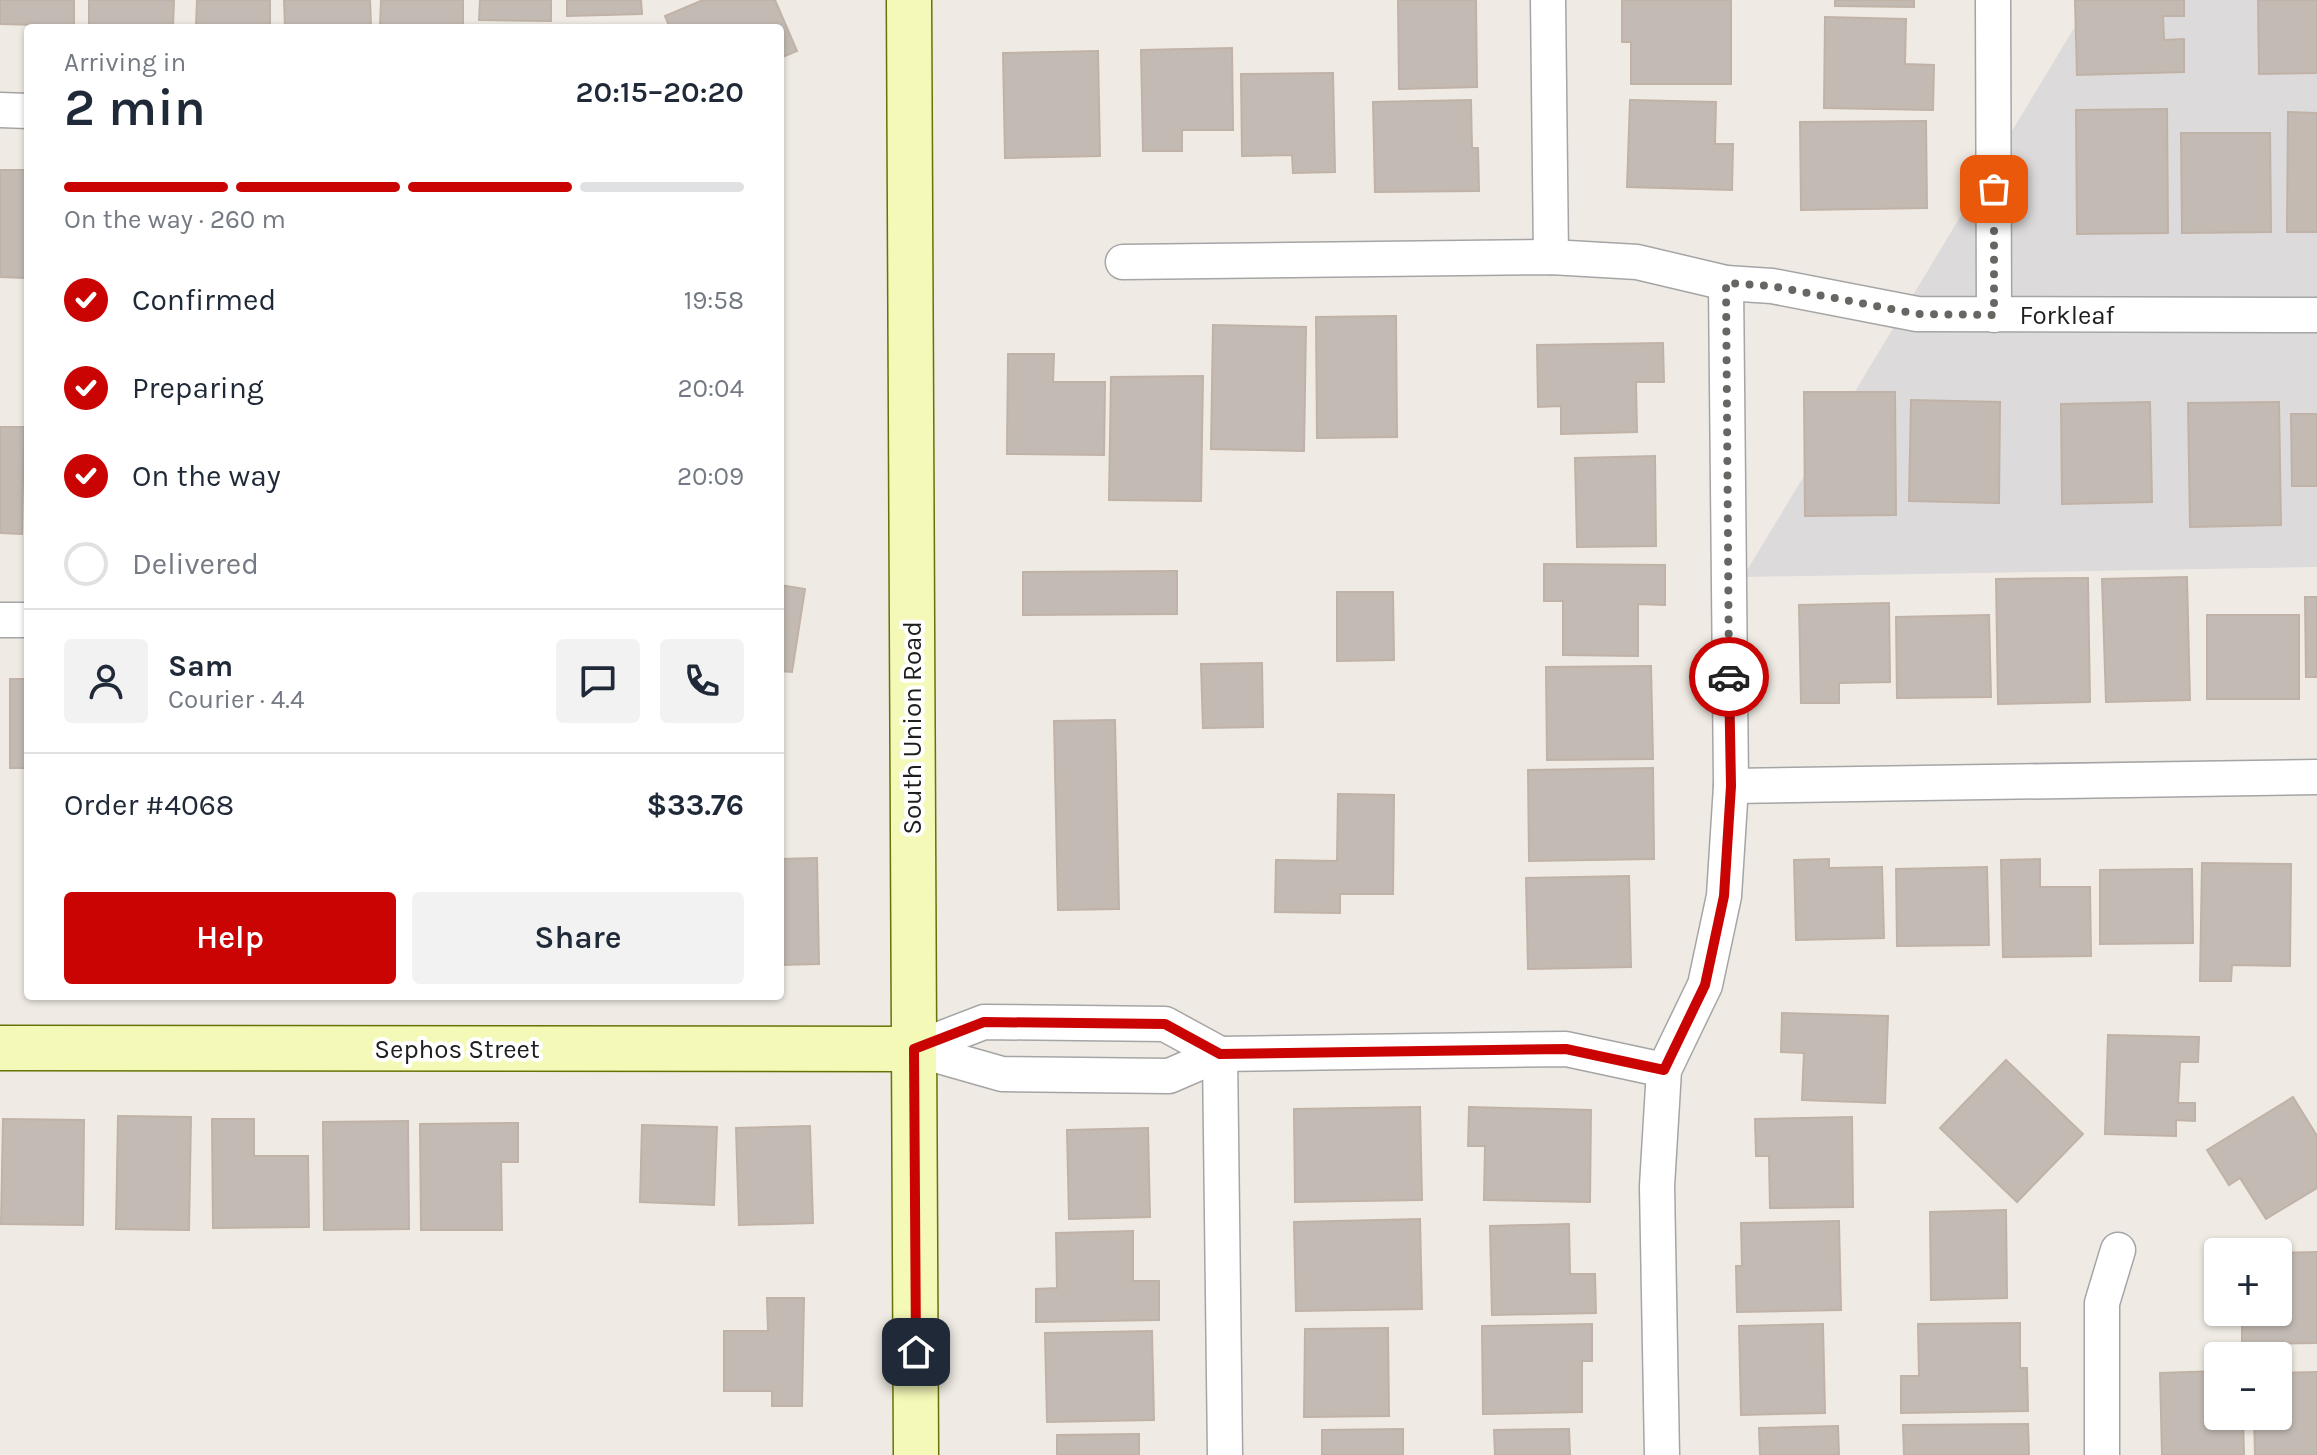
<!DOCTYPE html>
<meta charset="utf-8">
<style>
:root{--surface:#fff;--page:#f2f2f3;--text:#1f2937;--muted:#747a83;--line:#e0e1e3;--accent:#c90402}
body{margin:0;font-family:Karla,sans-serif;background:var(--page);color:var(--text);height:100vh;display:flex;flex-direction:column;font-size:30px;white-space:nowrap}
*{box-sizing:border-box;margin:0}
p{font-size:26px;color:var(--muted)}
.icon{flex:none;width:44px;height:44px;fill:none;stroke:currentColor;stroke-width:2;stroke-linecap:round;stroke-linejoin:round}
.map{position:relative;flex:1;overflow:hidden}
.panel{position:absolute;left:24px;top:24px;width:760px;height:976px;display:flex;flex-direction:column;background:var(--surface);border-radius:8px;box-shadow:0 2px 6px #0004}
.panel>*{flex:none}
.controls{position:absolute;left:2204px;top:1238px;display:grid;gap:16px}
.controls a{display:grid;place-items:center;width:88px;height:88px;border-radius:8px;background:var(--surface);box-shadow:0 2px 6px #0004;font-size:40px}
.pin{position:absolute;display:grid;place-items:center;width:68px;height:68px;color:#fff;margin:-34px;border-radius:16px;box-shadow:0 4px 12px #0006}
.courier{position:absolute;display:grid;place-items:center;width:80px;height:80px;margin:-40px;border:6px solid #c90402;border-radius:50%;background:#fff;color:#222;box-shadow:0 2px 10px #0007}
.headline em{font-style:normal;font-weight:600}
.headline div{display:flex;flex-direction:column-reverse}
.headline{display:flex;align-items:center;justify-content:space-between;height:136px;padding:0 40px}
h1{font-size:52px;font-weight:600;line-height:60px}
.bar{display:grid;grid-template-columns:repeat(4,1fr);gap:12px 8px;align-content:center;height:96px;padding:0 40px}
.bar i{height:10px;border-radius:6px;background:var(--line)}
.bar .on{background:var(--accent)}
.bar p{grid-column:span 4}
.line{display:flex;align-items:center;gap:20px;padding:0 40px;border-top:2px solid var(--line)}
.line div{flex:1}
.round{display:grid;place-items:center;flex:none;width:84px;height:84px;border-radius:8px;background:var(--page)}
ol{padding:0 40px;list-style:none}
li{display:flex;align-items:center;gap:24px;height:88px}
li p{margin-inline-start:auto}
li .icon{padding:8px;border-radius:50%;background:var(--accent);color:#fff;stroke-width:4}
li:last-child{color:var(--muted)}
li i{width:44px;height:44px;border:4px solid var(--line);border-radius:50%}
.action{display:flex;gap:16px;margin-top:auto;padding:16px 40px}
.action a{flex:1;height:92px;border-radius:8px;background:var(--accent);color:#fff;font-size:32px;font-weight:600;line-height:92px;text-align:center}
.action a+a{background:var(--page);color:var(--text)}
.map>svg:first-child{display:block}
.residential{fill:#dcdada}
.building{fill:#c3bbb3;stroke:#c0b2a6;stroke-width:2}
.lines{fill:none;stroke-linecap:round;stroke-linejoin:round}
.street-casing{stroke:#a5a5a5;stroke-width:37}
.secondary-casing{stroke:#667306;stroke-width:47}
.street{stroke:#fff;stroke-width:34}
.secondary{stroke:#f5f9b7;stroke-width:44}
.done{stroke:#676663;stroke-width:8;stroke-dasharray:0 14.4}
.route{stroke:#c90402;stroke-width:10}
.labels{text-anchor:middle;dominant-baseline:central;stroke-width:8;stroke-linejoin:round;paint-order:stroke}
.street-label{font-size:26px;fill:#1e1e1e;stroke:#fff}
</style>
<div class="map">
<svg width="2317" height="1455" viewBox="0 0 2317 1455">
<rect width="100%" height="100%" fill="#efebe4"/>
<polygon class="residential" points="2091,0 2317,0 2317,567 1743,577"/>
<g class="building">
<polygon points="0,0 74,0 74,26 0,24"/>
<polygon points="89,0 174,0 173,26 89,25"/>
<polygon points="197,0 270,0 270,28 196,27"/>
<polygon points="284,0 370,0 371,26 285,28"/>
<polygon points="381,0 463,0 463,28 380,27"/>
<polygon points="480,0 551,0 551,21 479,20"/>
<polygon points="567,0 641,0 642,14 567,16"/>
<polygon points="703,0 775,0 797,51 780,58 780,28 670,28 665,16"/>
<polygon points="1398,0 1476,0 1477,87 1399,89"/>
<polygon points="1622,0 1731,0 1731,84 1631,84 1631,42 1622,42"/>
<polygon points="1835,0 1914,0 1914,7 1835,6"/>
<polygon points="2075,0 2184,0 2184,16 2163,16 2164,40 2184,39 2184,72 2077,75"/>
<polygon points="2258,0 2317,0 2317,73 2259,74"/>
<polygon points="1825,17 1906,19 1905,64 1934,65 1933,110 1824,108"/>
<polygon points="1232,48 1233,130 1182,130 1182,151 1143,151 1141,50"/>
<polygon points="1098,51 1100,156 1005,158 1003,53"/>
<polygon points="1333,73 1335,172 1293,173 1292,155 1242,156 1241,74"/>
<polygon points="1471,100 1472,148 1478,148 1479,191 1375,192 1373,102"/>
<polygon points="1630,100 1716,102 1715,144 1733,144 1732,190 1627,187"/>
<polygon points="2167,109 2168,233 2077,234 2076,110"/>
<polygon points="2288,112 2317,113 2317,232 2287,232"/>
<polygon points="1926,121 1927,208 1801,210 1800,122"/>
<polygon points="2181,133 2270,133 2271,232 2182,233"/>
<polygon points="0,170 28,170 25,278 0,277"/>
<polygon points="1396,316 1397,437 1317,438 1316,317"/>
<polygon points="1213,325 1306,327 1304,451 1211,449"/>
<polygon points="1663,343 1664,382 1636,382 1637,432 1561,434 1561,406 1538,407 1537,345"/>
<polygon points="1008,354 1054,354 1053,382 1105,382 1104,455 1007,454"/>
<polygon points="1203,376 1201,501 1109,500 1111,377"/>
<polygon points="1804,392 1895,392 1896,515 1805,516"/>
<polygon points="1911,400 2000,402 1999,503 1909,501"/>
<polygon points="2150,402 2152,502 2062,504 2061,404"/>
<polygon points="2279,402 2281,525 2190,527 2188,403"/>
<polygon points="2291,414 2317,414 2317,486 2292,486"/>
<polygon points="0,427 24,427 22,534 0,533"/>
<polygon points="1655,456 1656,546 1577,547 1575,458"/>
<polygon points="1544,564 1665,565 1665,605 1638,604 1638,656 1563,655 1563,601 1544,601"/>
<polygon points="1177,571 1177,614 1023,615 1023,572"/>
<polygon points="2187,577 2190,700 2106,702 2102,579"/>
<polygon points="2088,578 2090,702 1998,704 1996,579"/>
<polygon points="780,585 805,589 792,672 780,671"/>
<polygon points="1337,592 1393,592 1394,660 1337,661"/>
<polygon points="2305,597 2317,597 2317,677 2306,677"/>
<polygon points="1889,603 1890,682 1839,683 1839,703 1801,703 1799,605"/>
<polygon points="1989,615 1991,697 1897,698 1896,617"/>
<rect x="2207" y="615" width="92" height="84"/>
<polygon points="1262,663 1263,727 1203,728 1201,664"/>
<polygon points="1651,666 1653,759 1547,760 1546,667"/>
<rect x="10" y="679" width="18" height="89"/>
<polygon points="1115,720 1119,909 1058,910 1054,721"/>
<polygon points="1653,768 1654,859 1529,861 1528,770"/>
<polygon points="1338,794 1394,795 1393,894 1340,894 1340,913 1275,912 1276,860 1337,861"/>
<polygon points="817,858 819,964 780,965 780,859"/>
<polygon points="1829,859 1829,868 1882,867 1884,938 1796,940 1794,860"/>
<polygon points="2040,859 2040,887 2090,887 2091,956 2003,957 2001,860"/>
<polygon points="2202,863 2291,864 2290,966 2232,965 2231,981 2200,981"/>
<polygon points="1987,867 1989,945 1897,946 1896,869"/>
<polygon points="2192,869 2193,943 2100,944 2100,870"/>
<polygon points="1629,876 1631,967 1528,969 1526,878"/>
<polygon points="1782,1013 1888,1016 1885,1103 1802,1100 1804,1053 1781,1052"/>
<polygon points="2108,1035 2199,1037 2198,1062 2180,1062 2178,1103 2195,1103 2195,1121 2176,1120 2176,1136 2105,1134"/>
<polygon points="2006,1060 2083,1134 2017,1202 1940,1128"/>
<polygon points="2293,1097 2317,1136 2317,1188 2266,1219 2240,1178 2229,1185 2207,1150"/>
<polygon points="1420,1107 1422,1200 1295,1202 1294,1109"/>
<polygon points="1469,1107 1591,1110 1590,1202 1484,1200 1485,1146 1468,1146"/>
<polygon points="118,1116 191,1117 189,1230 116,1229"/>
<polygon points="1852,1117 1853,1207 1770,1208 1769,1156 1756,1156 1755,1119"/>
<polygon points="3,1119 84,1120 83,1225 1,1224"/>
<polygon points="212,1119 254,1119 254,1156 308,1156 309,1227 213,1228"/>
<polygon points="408,1121 409,1229 324,1230 323,1122"/>
<polygon points="518,1123 518,1162 501,1162 502,1230 421,1230 420,1124"/>
<polygon points="642,1125 717,1127 714,1205 640,1202"/>
<polygon points="810,1126 813,1223 739,1225 736,1128"/>
<polygon points="1148,1128 1150,1217 1069,1219 1067,1130"/>
<polygon points="2006,1210 2007,1298 1931,1300 1930,1212"/>
<polygon points="1420,1219 1422,1309 1296,1311 1294,1222"/>
<polygon points="1839,1221 1841,1310 1737,1312 1736,1266 1742,1266 1741,1223"/>
<polygon points="1569,1224 1570,1274 1595,1274 1596,1313 1492,1315 1490,1226"/>
<polygon points="1133,1231 1133,1281 1159,1281 1159,1320 1036,1322 1036,1289 1057,1288 1056,1233"/>
<polygon points="2317,1252 2317,1343 2242,1344 2242,1312 2278,1312 2278,1253"/>
<polygon points="767,1298 804,1298 802,1406 772,1406 772,1391 724,1391 724,1331 768,1331"/>
<polygon points="2020,1323 2020,1368 2027,1368 2028,1411 1901,1413 1901,1376 1919,1376 1918,1324"/>
<polygon points="1592,1324 1592,1361 1582,1361 1582,1412 1483,1414 1482,1326"/>
<polygon points="1823,1324 1825,1413 1741,1415 1739,1326"/>
<polygon points="1388,1328 1389,1416 1304,1417 1305,1329"/>
<polygon points="1152,1331 1154,1420 1047,1422 1045,1333"/>
<polygon points="2218,1371 2218,1416 2243,1416 2244,1455 2162,1455 2160,1373"/>
<polygon points="2317,1372 2317,1455 2255,1455 2254,1416 2278,1416 2278,1373"/>
<polygon points="2028,1424 2029,1455 1904,1455 1903,1425"/>
<polygon points="1838,1426 1839,1455 1760,1455 1759,1428"/>
<polygon points="1403,1429 1403,1455 1322,1455 1322,1430"/>
<polygon points="1569,1429 1570,1455 1495,1455 1494,1430"/>
<polygon points="1139,1434 1139,1455 1057,1455 1057,1435"/>
</g>
<g class="lines">
<defs>
<g id="street">
<polyline points="1548,0 1551,257"/>
<polyline points="1993,0 1994,315"/>
<polyline points="0,110 28,111"/>
<polyline points="1123,262 1551,257 1637,262 1726,283 1772,286 1917,314 2317,315"/>
<polyline points="0,620 28,620"/>
<polyline points="1731,786 2317,777"/>
<polyline points="914,1049 1002,1074 1169,1076 1220,1054 1566,1049 1664,1070"/>
<polyline points="914,1049 984,1022 1165,1024 1220,1054"/>
<polyline points="1220,1054 1225,1455"/>
<polyline points="1662,1455 1657,1186 1664,1070 1705,985 1724,896 1731,786 1726,283"/>
<polyline points="2102,1455 2102,1303 2118,1250"/>
</g>
<g id="secondary">
<polyline points="909,0 916,1455"/>
<polyline points="0,1048 914,1049"/>
</g>
</defs>
<use href="#street" class="street-casing"/>
<use href="#secondary" class="secondary-casing"/>
<use href="#street" class="street"/>
<use href="#secondary" class="secondary"/>
</g>
<g class="lines">
<polyline class="done" points="1729,677 1726,283 1772,286 1917,314 1994,315 1994,189"/>
<polyline class="route" points="916,1352 914,1049 984,1022 1165,1024 1220,1054 1566,1049 1664,1070 1705,985 1724,896 1731,786 1729,677"/>
</g>
<g class="labels">
<g class="street-label">
<text x="2067" y="315">Forkleaf</text>
<text transform="translate(912 728) rotate(-90)">South Union Road</text>
<text x="457" y="1049">Sephos Street</text>
</g>
</g>
</svg>
<div class="controls">
<a>+</a>
<a>−</a>
</div>
<div class="pin" style="left:1994px;top:189px;background:#ea580c"><svg class="icon" aria-label="bag" viewBox="0 0 24 24"><path d="M5 8h14l-1 12H6zM9 8a3 3 0 0 1 6 0"/></svg></div>
<div class="pin" style="left:916px;top:1352px;background:#1f2937"><svg class="icon" aria-label="home" viewBox="0 0 24 24"><path d="M3 11l9-7 9 7M6 9v11h12V9"/></svg></div>
<div class="courier" style="left:1729px;top:677px"><svg class="icon" aria-label="car" viewBox="0 0 24 24"><path d="M5 17H2v-5l4-1 3-4h7l3 4 3 1v5h-3M9 17h6M6 11h13"/><circle cx="7" cy="17" r="2"/><circle cx="17" cy="17" r="2"/></svg></div>
<section class="panel">
<div class="headline"><div><h1>2 min</h1><p>Arriving in</p></div><em>20:15–20:20</em></div>
<div class="bar"><i class="on"></i><i class="on"></i><i class="on"></i><i></i><p>On the way · 260 m</p></div>
<ol>
<li><svg class="icon" aria-label="check" viewBox="0 0 24 24"><path d="M5 12l5 5 9-10"/></svg>Confirmed<p>19:58</p></li>
<li><svg class="icon" aria-label="check" viewBox="0 0 24 24"><path d="M5 12l5 5 9-10"/></svg>Preparing<p>20:04</p></li>
<li><svg class="icon" aria-label="check" viewBox="0 0 24 24"><path d="M5 12l5 5 9-10"/></svg>On the way<p>20:09</p></li>
<li><i></i>Delivered</li>
</ol>
<div class="line" style="height:144px"><a class="round"><svg class="icon" aria-label="person" viewBox="0 0 24 24"><circle cx="12" cy="8" r="4"/><path d="M4 21q1-7 8-7t8 7"/></svg></a><div><b>Sam</b><p>Courier · 4.4</p></div><a class="round"><svg class="icon" aria-label="chat" viewBox="0 0 24 24"><path d="M4 5h16v11H9l-5 4z"/></svg></a><a class="round"><svg class="icon" aria-label="phone" viewBox="0 0 24 24"><path d="M5 4h4l2 5-3 2q2 4 5 5l2-3 5 2v4C11 20 4 13 5 4z"/></svg></a></div>
<div class="line" style="height:104px"><div>Order #4068</div><b>$33.76</b></div>
<div class="action"><a>Help</a><a>Share</a></div>
</section>
</div>
